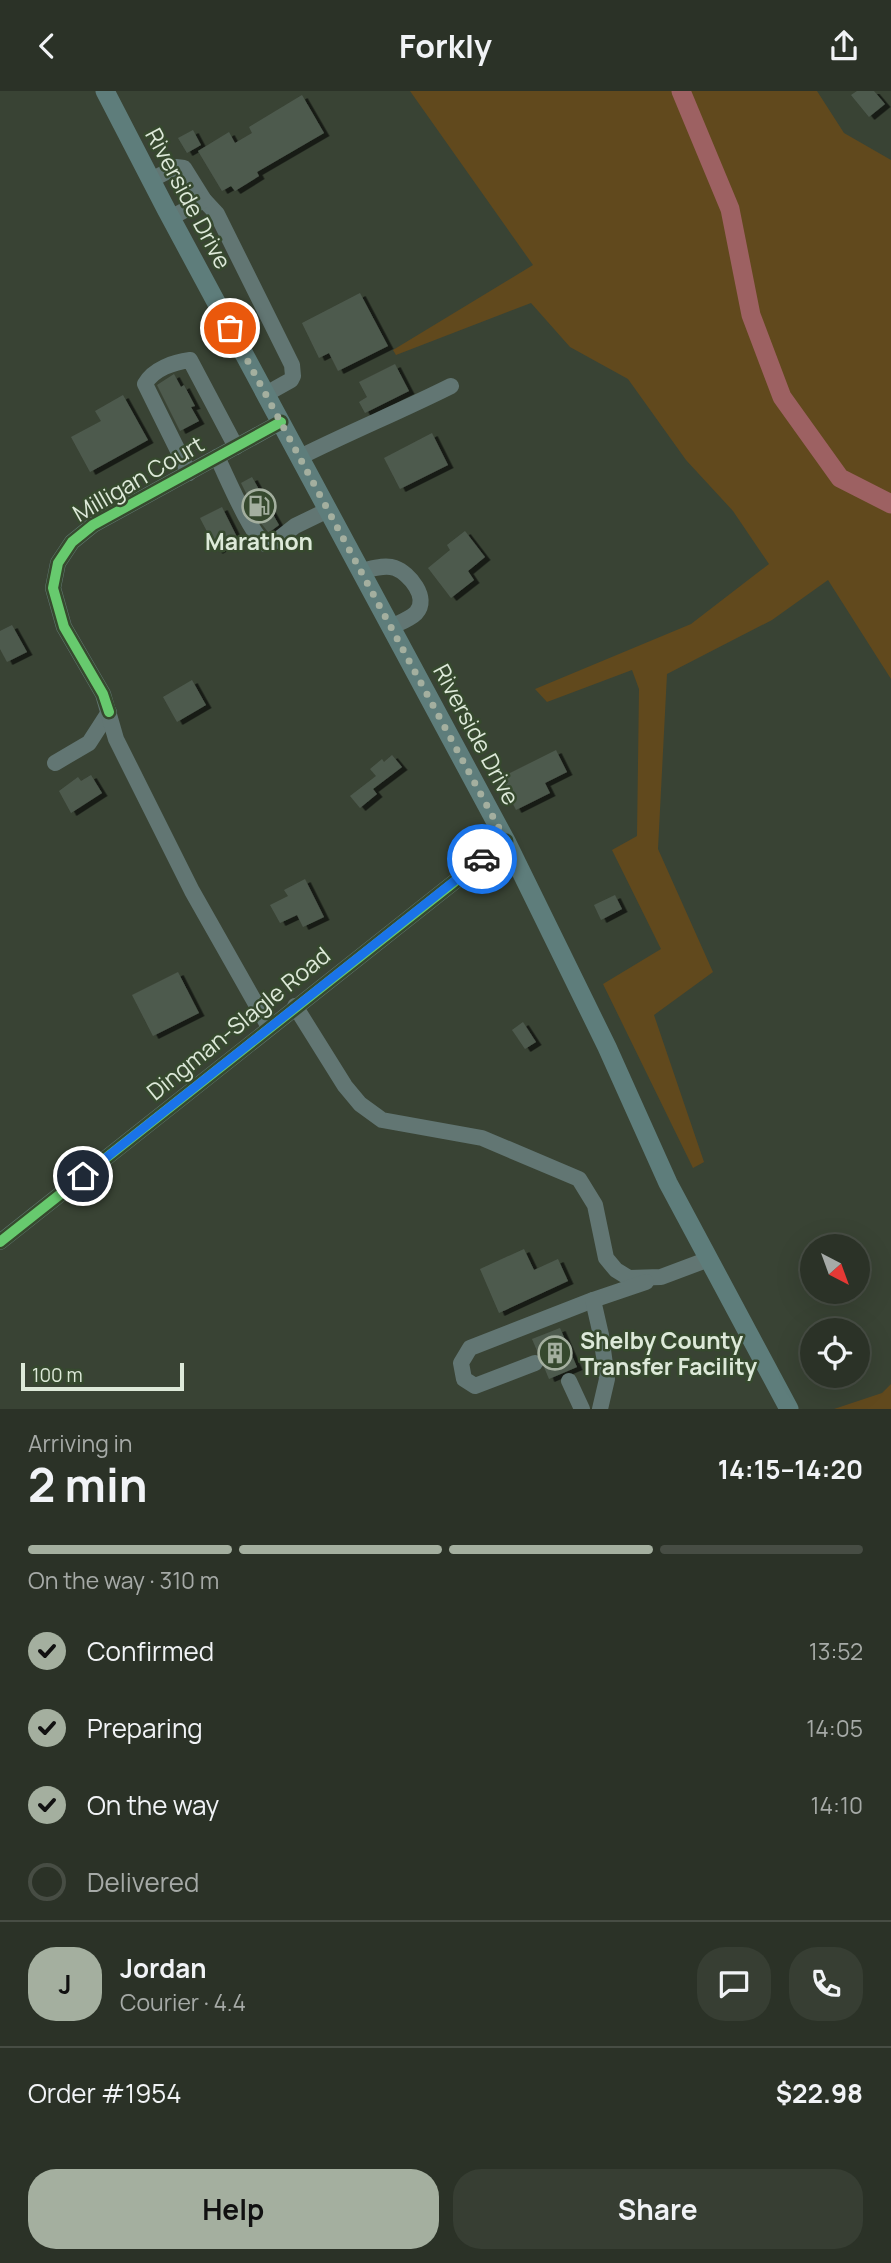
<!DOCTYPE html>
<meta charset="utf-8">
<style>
:root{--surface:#2b3227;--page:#373e33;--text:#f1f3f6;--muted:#a6aaa7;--line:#474d44;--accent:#a4af9f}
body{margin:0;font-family:Manrope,sans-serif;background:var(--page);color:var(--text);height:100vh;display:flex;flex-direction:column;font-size:26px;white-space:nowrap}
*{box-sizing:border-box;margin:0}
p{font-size:23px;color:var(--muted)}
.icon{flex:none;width:38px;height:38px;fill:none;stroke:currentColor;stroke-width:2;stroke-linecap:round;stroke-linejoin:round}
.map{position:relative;height:1318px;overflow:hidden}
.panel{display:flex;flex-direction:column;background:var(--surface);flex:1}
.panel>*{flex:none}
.needle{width:46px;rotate:139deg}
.controls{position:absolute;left:800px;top:1143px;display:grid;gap:14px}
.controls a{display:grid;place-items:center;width:70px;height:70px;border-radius:50%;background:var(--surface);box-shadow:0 7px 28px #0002,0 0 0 2px var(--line);font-size:35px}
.scale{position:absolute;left:21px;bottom:18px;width:163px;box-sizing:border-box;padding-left:7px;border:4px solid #dde9d9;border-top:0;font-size:19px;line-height:24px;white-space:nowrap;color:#dde9d9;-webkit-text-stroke:5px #36492e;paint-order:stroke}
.pin{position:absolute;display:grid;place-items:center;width:60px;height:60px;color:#fff;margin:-30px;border:4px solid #fff;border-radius:50%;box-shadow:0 2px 7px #0007}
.courier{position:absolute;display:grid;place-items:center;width:70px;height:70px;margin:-35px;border:5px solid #1a73e8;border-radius:50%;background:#fff;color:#222;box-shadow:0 2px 9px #0007}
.head em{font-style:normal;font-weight:700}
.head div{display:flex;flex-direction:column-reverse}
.head{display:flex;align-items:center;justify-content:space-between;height:119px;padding:0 28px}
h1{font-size:46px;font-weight:700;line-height:52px}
.bar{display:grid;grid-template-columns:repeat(4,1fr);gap:10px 7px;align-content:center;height:84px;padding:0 28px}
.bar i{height:9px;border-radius:5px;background:var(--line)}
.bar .current{background:var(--accent)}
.bar p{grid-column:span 4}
.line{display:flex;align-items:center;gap:18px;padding:0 28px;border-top:2px solid var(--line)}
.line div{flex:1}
.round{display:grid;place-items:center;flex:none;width:74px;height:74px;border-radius:28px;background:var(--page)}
ol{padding:0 28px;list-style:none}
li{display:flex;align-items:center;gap:21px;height:77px}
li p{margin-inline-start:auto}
li .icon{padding:7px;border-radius:50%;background:var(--accent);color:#111;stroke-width:4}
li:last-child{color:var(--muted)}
li i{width:38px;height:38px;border:4px solid var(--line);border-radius:50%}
.primary-button{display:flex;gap:14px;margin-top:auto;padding:14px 28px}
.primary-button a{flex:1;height:80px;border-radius:28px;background:var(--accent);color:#111;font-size:28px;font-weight:700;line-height:80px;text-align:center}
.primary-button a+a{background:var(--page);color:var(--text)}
header{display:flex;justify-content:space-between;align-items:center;height:91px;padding:0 28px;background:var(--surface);font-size:32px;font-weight:700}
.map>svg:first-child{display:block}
.green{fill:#61491d}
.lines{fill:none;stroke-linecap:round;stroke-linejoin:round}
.river{stroke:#9d6162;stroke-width:19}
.building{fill:#4e5a4e;filter:url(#shadow)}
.minor{stroke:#627673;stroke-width:16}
.major{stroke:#5e7d7b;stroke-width:19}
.cycleway-casing{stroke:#36492e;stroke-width:15}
.cycleway{stroke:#67ca6e;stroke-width:10}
.done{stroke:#a4af9f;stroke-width:7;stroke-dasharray:0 12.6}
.route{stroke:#1a73e8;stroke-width:9}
.labels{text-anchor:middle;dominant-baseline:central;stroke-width:5;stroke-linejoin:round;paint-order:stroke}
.street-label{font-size:23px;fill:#dde9d9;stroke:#36492e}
.poi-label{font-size:23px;font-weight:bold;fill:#dde9d9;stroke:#36492e}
</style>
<header><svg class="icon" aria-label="back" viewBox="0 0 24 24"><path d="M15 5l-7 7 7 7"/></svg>Forkly<svg class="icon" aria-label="share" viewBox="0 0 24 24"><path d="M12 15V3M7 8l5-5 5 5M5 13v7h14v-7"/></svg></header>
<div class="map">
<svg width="891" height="1318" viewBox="0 0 891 1318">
<defs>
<filter id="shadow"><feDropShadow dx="5.5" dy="3" stdDeviation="0" flood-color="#0009"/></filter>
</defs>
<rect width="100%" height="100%" fill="#394334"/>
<g class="green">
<polygon points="410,0 817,0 844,42 891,69 891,588 828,489 772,529 667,583 658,758 713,881 654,924 704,1071 693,1077 603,893 661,858 612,759 637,745 639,598 632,579 547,611 535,598 691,533 769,473 733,420 686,369 628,288 570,256 531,212 396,264 393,259 533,174"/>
<polygon points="891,1293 891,1318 834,1318 882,1302"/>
</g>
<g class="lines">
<polyline class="river" points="681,0 730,118 751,224 782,306 840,387 891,413"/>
</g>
<g class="building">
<polygon points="857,0 874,0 885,13 869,26 851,4"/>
<polygon points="302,4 324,42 257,81 259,85 235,100 231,95 222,100 198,60 229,41 235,52 252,42 249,36"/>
<polygon points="193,39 201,54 187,62 178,47"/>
<polygon points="360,202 388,255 338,280 329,262 319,267 302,232"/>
<polygon points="395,273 409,300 365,322 359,311 367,306 359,291"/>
<polygon points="174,283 181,296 184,294 195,315 191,316 199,330 180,340 157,294"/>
<polygon points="123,304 148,349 90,381 71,346 101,330 95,320"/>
<polygon points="432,342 448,374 400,398 384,367"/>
<polygon points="252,386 279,434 271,440 268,441 261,432 241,392"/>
<polygon points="222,416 238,448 217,460 200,427"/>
<polygon points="465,440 485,466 468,480 474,489 451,507 428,477 450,459 447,454"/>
<polygon points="12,534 27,561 7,571 0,558 0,540"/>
<polygon points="192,589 206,614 177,631 163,606"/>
<polygon points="556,659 567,681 545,692 550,702 516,719 500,687"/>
<polygon points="392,664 402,676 373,698 377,703 360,717 350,705 376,685 370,678 382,668 384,671"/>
<polygon points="91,684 102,702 71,722 59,700 78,686 81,690"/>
<polygon points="305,788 324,826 303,836 297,824 280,832 270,814 288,805 284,799"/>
<polygon points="615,804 622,818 601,829 594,814"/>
<polygon points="178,881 199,922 153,945 132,904"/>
<polygon points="523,931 536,951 525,958 512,939"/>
<polygon points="524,1158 534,1179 558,1168 568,1190 499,1222 480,1178"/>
<polygon points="560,1237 577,1276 549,1288 544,1276 544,1268 538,1262 532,1248"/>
</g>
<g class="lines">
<g class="minor">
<polyline points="151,89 176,76 184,77 204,109 217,123 292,274 293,285 291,289 266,303"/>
<polyline points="170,127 204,109"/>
<path d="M 217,366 C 227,386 250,442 265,453 L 276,450 L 295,435 L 328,419"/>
<path d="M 300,366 C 350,341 401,320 451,295"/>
<path d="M 189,382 L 145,293 C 153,278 174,271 190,269 L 236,356"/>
<path d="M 361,480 C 371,478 385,473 395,477 C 409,482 430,507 416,522 C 410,528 399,532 391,536"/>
<polyline points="55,672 89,652 109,621"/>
<polyline points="295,915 345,995 360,1013 382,1029 482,1047 579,1088 595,1114 606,1167 616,1179 629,1187 661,1186 709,1168"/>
<polyline points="269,936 192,800 116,648 103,603 64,536 53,497 58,472 72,451 93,434 281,331"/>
<polyline points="0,1151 506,750"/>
<polyline points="535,1272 475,1295 464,1288 461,1272 470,1257 593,1209"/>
<polyline points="569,1290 582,1318"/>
<polyline points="600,1318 607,1288 601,1244 593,1209 646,1191"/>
</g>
<polyline class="major" points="105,0 166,118 506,750 607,956 668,1092 789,1318"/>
<defs>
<g id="cycleway">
<polyline points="109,621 103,603 64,536 53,497 58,472 72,451 93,434 281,331"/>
<polyline points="0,1151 506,750"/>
</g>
</defs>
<use href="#cycleway" class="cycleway-casing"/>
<use href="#cycleway" class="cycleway"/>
</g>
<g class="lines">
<polyline class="done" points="230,237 506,750 482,768"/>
<polyline class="route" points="83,1085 482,768"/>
</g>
<defs>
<symbol id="fuel-ring" viewBox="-11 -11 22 22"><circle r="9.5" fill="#36492e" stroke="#a4af9f" stroke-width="1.5"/><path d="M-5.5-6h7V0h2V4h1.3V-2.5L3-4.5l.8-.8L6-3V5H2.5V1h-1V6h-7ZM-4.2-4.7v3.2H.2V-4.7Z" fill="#a4af9f"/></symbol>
<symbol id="building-ring" viewBox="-11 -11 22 22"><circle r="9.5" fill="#36492e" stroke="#a4af9f" stroke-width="1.5"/><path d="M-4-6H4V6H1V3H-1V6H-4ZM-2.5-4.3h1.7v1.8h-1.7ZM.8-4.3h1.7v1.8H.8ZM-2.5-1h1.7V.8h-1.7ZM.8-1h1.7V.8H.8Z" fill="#a4af9f"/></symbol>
</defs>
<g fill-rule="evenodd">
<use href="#fuel-ring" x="240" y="396" width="38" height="38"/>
<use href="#building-ring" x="536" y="1243" width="38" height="38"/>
</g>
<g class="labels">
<g class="street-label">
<text transform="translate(189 107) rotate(62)">Riverside Drive</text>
<text transform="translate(138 387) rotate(-30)">Milligan Court</text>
<text transform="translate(477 643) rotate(62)">Riverside Drive</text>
<text transform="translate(238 932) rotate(-39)">Dingman-Slagle Road</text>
</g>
<g class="poi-label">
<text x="259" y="450">Marathon</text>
<text x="580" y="1249" text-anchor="start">Shelby County<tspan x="580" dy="26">Transfer Facility</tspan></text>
</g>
</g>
</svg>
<div class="controls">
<a><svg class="needle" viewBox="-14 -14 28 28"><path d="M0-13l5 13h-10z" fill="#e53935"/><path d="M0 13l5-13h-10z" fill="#a6aaa7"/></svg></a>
<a><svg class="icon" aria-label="locate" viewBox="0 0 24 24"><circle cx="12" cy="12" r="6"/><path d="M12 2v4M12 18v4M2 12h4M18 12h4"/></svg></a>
</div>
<div class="scale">100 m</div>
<div class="pin" style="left:230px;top:237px;background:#ea580c"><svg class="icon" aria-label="bag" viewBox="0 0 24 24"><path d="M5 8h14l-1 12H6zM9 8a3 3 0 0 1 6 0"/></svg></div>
<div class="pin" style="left:83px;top:1085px;background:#1f2937"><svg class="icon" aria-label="home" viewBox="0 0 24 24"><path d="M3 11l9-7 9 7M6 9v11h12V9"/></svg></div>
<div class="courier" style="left:482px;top:768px"><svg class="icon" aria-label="car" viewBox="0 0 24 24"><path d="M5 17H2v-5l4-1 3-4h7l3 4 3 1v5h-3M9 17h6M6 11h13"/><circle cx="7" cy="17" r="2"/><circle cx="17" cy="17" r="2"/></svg></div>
</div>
<section class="panel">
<div class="head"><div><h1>2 min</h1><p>Arriving in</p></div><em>14:15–14:20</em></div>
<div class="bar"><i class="current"></i><i class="current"></i><i class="current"></i><i></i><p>On the way · 310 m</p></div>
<ol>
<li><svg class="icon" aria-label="check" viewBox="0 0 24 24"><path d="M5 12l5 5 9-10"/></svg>Confirmed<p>13:52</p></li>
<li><svg class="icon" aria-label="check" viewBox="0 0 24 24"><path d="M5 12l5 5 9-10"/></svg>Preparing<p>14:05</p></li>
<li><svg class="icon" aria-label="check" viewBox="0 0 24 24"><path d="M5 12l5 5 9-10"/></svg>On the way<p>14:10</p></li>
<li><i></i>Delivered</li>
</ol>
<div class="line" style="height:126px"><b class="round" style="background:var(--accent);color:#111">J</b><div><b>Jordan</b><p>Courier · 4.4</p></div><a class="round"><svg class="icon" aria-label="chat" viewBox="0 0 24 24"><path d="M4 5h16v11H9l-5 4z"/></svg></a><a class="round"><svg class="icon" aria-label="phone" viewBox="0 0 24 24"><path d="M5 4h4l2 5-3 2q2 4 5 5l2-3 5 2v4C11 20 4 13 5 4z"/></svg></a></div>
<div class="line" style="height:91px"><div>Order #1954</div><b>$22.98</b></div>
<div class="primary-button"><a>Help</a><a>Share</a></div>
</section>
